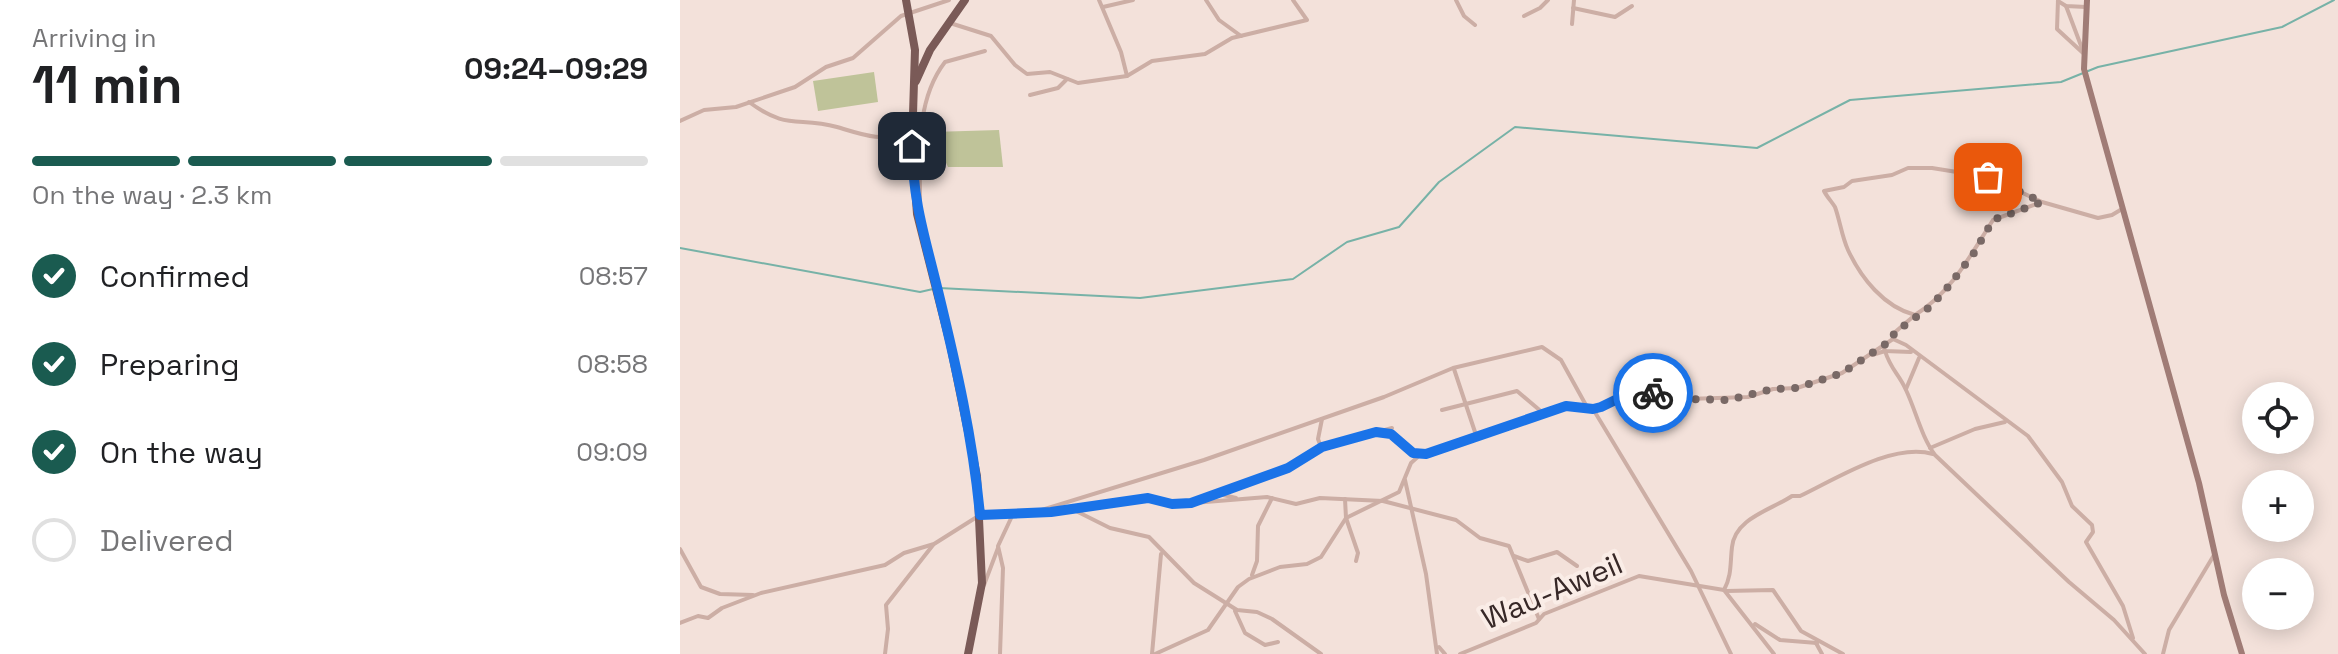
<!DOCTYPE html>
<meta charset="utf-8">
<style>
:root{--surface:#fff;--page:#f2f2f2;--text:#202124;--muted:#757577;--line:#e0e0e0;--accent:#1a5b50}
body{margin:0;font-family:"Space Grotesk",sans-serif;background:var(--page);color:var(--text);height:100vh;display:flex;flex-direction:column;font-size:30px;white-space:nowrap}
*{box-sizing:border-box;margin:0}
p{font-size:26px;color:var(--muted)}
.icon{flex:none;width:44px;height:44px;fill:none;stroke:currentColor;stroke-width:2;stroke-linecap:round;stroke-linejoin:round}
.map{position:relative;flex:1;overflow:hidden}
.side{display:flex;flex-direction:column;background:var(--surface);width:680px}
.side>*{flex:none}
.controls{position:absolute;left:1562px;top:382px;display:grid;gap:16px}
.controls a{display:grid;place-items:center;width:72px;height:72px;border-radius:50%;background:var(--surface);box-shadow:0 4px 20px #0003;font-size:40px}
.pin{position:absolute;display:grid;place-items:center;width:68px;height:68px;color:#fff;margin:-34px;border-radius:16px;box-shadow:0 4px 12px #0006}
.courier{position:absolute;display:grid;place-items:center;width:80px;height:80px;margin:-40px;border:6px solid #1a73e8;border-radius:50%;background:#fff;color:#222;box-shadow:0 2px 10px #0007}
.headline em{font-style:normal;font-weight:800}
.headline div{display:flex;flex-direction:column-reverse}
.headline{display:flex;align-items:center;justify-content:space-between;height:136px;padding:0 32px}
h1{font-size:52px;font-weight:800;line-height:60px}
.bar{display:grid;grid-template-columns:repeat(4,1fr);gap:12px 8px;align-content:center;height:96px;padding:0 32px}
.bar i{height:10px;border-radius:6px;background:var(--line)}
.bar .on{background:var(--accent)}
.bar p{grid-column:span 4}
ol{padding:0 32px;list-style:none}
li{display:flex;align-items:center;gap:24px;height:88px}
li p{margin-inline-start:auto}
li .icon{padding:8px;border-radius:50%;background:var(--accent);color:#fff;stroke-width:4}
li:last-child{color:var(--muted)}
li i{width:44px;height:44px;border:4px solid var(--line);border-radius:50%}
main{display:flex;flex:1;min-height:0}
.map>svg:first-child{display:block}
.green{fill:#bfc399}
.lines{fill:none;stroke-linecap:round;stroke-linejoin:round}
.stream{stroke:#77b2a7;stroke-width:2}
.street{stroke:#ccaea5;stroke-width:4}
.secondary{stroke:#a07c76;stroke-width:6}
.primary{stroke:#7a5a57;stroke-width:8}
.done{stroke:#796966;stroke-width:8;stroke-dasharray:0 14.4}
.route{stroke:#1a73e8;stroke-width:10}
.labels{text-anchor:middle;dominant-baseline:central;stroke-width:8;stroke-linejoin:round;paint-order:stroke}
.street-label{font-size:30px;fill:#372827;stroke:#faede7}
</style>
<main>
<section class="side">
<div class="headline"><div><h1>11 min</h1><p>Arriving in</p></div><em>09:24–09:29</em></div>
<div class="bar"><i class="on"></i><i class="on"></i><i class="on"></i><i></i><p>On the way · 2.3 km</p></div>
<ol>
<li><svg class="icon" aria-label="check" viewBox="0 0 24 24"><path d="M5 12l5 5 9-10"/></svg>Confirmed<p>08:57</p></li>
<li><svg class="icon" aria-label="check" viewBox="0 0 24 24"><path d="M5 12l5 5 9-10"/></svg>Preparing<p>08:58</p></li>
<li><svg class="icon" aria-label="check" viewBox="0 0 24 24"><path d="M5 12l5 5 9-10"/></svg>On the way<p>09:09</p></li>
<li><i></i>Delivered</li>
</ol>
</section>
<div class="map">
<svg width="1658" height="654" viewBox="0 0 1658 654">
<rect width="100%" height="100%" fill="#f3e1da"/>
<g class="green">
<polygon points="194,72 198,102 138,111 133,81"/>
<polygon points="319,130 323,167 268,167 252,132"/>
</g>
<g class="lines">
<g class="stream">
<polyline points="0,248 240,292 253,289"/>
<polyline points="259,288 460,298 613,279 667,242 719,227 759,182 835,127 1077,148 1170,100 1381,82 1418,67 1602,27 1654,0"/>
</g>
<g class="street">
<polyline points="419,0 441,52 447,76"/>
<polyline points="526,0 539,20 561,36"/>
<polyline points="776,0 784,16 795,25"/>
<polyline points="1378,0 1377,29 1403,53"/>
<polyline points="1378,1 1386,6 1406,7"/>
<polyline points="1386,6 1403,51"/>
<polyline points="423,7 453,0"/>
<polyline points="893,8 935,17 952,6"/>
<polyline points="844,16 860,8 868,0"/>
<polyline points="270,23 311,36 335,65 347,74 370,72 398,83 447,76 472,61 525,54 552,38 627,20 613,0"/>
<polyline points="892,24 894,0"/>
<polyline points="350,95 378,88 387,79"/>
<path d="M 69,102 C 108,131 118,116 157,127 C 187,136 199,141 230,134"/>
<polyline points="0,121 24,110 56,107 115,87 146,67 173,58 221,16 269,0"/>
<path d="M 240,201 C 240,155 235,101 265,62 L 305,51"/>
<path d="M 1362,202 L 1313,220 C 1290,256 1271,293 1235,315 C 1204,307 1181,278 1168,250 C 1162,237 1160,221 1155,207 C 1152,202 1147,197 1144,191 L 1164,187 L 1172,181 L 1212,175 L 1228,168 L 1252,168 L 1308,177 L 1362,202 L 1418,218 L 1432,215 L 1442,209"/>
<polyline points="1213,339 1226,345 1348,436 1382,482 1392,506 1412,525 1413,532 1406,542 1443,606 1453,638"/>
<polyline points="1203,345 1205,351 1231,352"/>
<path d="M 1192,355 L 1205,351 C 1211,370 1219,374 1226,390 C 1236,411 1241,436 1255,455 L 1389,582 L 1434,620 L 1465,654"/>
<polyline points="774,369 797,438"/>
<polyline points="1226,389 1239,358"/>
<polyline points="913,409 962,387 977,395 1007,399 1068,397 1093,389 1117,388 1162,373 1213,339 1214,333 1235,315"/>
<polyline points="762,410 837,391 863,413"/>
<polyline points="700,432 711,434 733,453 746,454 886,406 907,407"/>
<polyline points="641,447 638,439 642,419"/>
<polyline points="1250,448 1295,429 1325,422"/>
<polyline points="725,480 746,574 757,654"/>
<polyline points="539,494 556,498"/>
<polyline points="665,499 666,518 678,553 676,561"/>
<polyline points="520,501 608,468 642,447 712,428"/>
<polyline points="394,510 430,528 469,537 514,583 557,610 577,612 592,619 641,654"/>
<polyline points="358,512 407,508 468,498 501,504 587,497 616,504 640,498 703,501 776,520 800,538 829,546 859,619"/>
<polyline points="0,549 21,587 40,594 73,595"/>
<polyline points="834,556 848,561 877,552 897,566"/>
<polyline points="572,575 577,561 578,526 592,498"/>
<polyline points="304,585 318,548"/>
<path d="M 1044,590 C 1052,575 1050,563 1052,547 C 1055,518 1091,510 1112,496 L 1120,496 C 1156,479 1213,442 1253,454"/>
<polyline points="1046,591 1093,590 1121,631 1163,654"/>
<polyline points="555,611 565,633 585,645 598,642"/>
<polyline points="0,623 18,616 28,618 42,608 81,593 205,565 224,553 254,544 300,515 355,512 524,460 704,397 773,368 862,347 881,360 907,407 913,409 1011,571 1051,654"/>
<polyline points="1075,624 1100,640 1137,643"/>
<polyline points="1136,643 1142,654"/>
<polyline points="759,647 765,654"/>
<polyline points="205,654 208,629 206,605 253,545"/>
<polyline points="320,654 323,568 318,546 333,514"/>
<polyline points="472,654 481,554"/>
<polyline points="475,654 528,630 558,587 569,579 600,567 627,564 641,557 666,518 719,492 731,463 741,454"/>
<polyline points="780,654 856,623 864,614 959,576 1044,590 1094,654"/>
<polyline points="1483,654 1489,630 1534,555"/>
</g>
<polyline class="secondary" points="1407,0 1404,69 1519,483 1544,595 1562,654"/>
<g class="primary">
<polyline points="226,0 235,50 232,146 237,214 270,344 297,476 302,583 288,654"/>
<polyline points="236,81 250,50 285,0"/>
</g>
</g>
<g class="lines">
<polyline class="done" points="973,393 1007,399 1048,400 1093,389 1117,388 1162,373 1213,339 1214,333 1251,306 1268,287 1294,253 1313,220 1362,202 1308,177"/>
<path class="route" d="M 232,146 C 233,203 245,237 258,291 C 276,365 293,439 300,515 L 371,512 L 468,498 L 492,504 L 511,503 L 608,468 L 642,447 L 696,432 L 711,434 L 733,453 L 746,454 L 886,406 L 913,409 L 921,407 L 962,387 L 973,393"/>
</g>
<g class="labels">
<g class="street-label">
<text transform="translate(872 591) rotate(-23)">Wau-Aweil</text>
</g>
</g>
</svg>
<div class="controls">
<a><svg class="icon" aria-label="locate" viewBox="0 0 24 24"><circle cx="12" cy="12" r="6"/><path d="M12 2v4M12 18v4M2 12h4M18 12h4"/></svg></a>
<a>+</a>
<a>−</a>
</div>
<div class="pin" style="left:1308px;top:177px;background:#ea580c"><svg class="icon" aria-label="bag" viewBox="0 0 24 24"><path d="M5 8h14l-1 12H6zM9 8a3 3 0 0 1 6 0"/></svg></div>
<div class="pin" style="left:232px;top:146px;background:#1f2937"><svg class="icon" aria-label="home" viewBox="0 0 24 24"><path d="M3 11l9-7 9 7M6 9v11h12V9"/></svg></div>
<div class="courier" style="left:973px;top:393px"><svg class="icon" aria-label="bike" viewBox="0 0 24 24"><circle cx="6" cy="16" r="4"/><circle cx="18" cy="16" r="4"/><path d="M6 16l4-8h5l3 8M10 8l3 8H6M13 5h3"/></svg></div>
</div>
</main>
